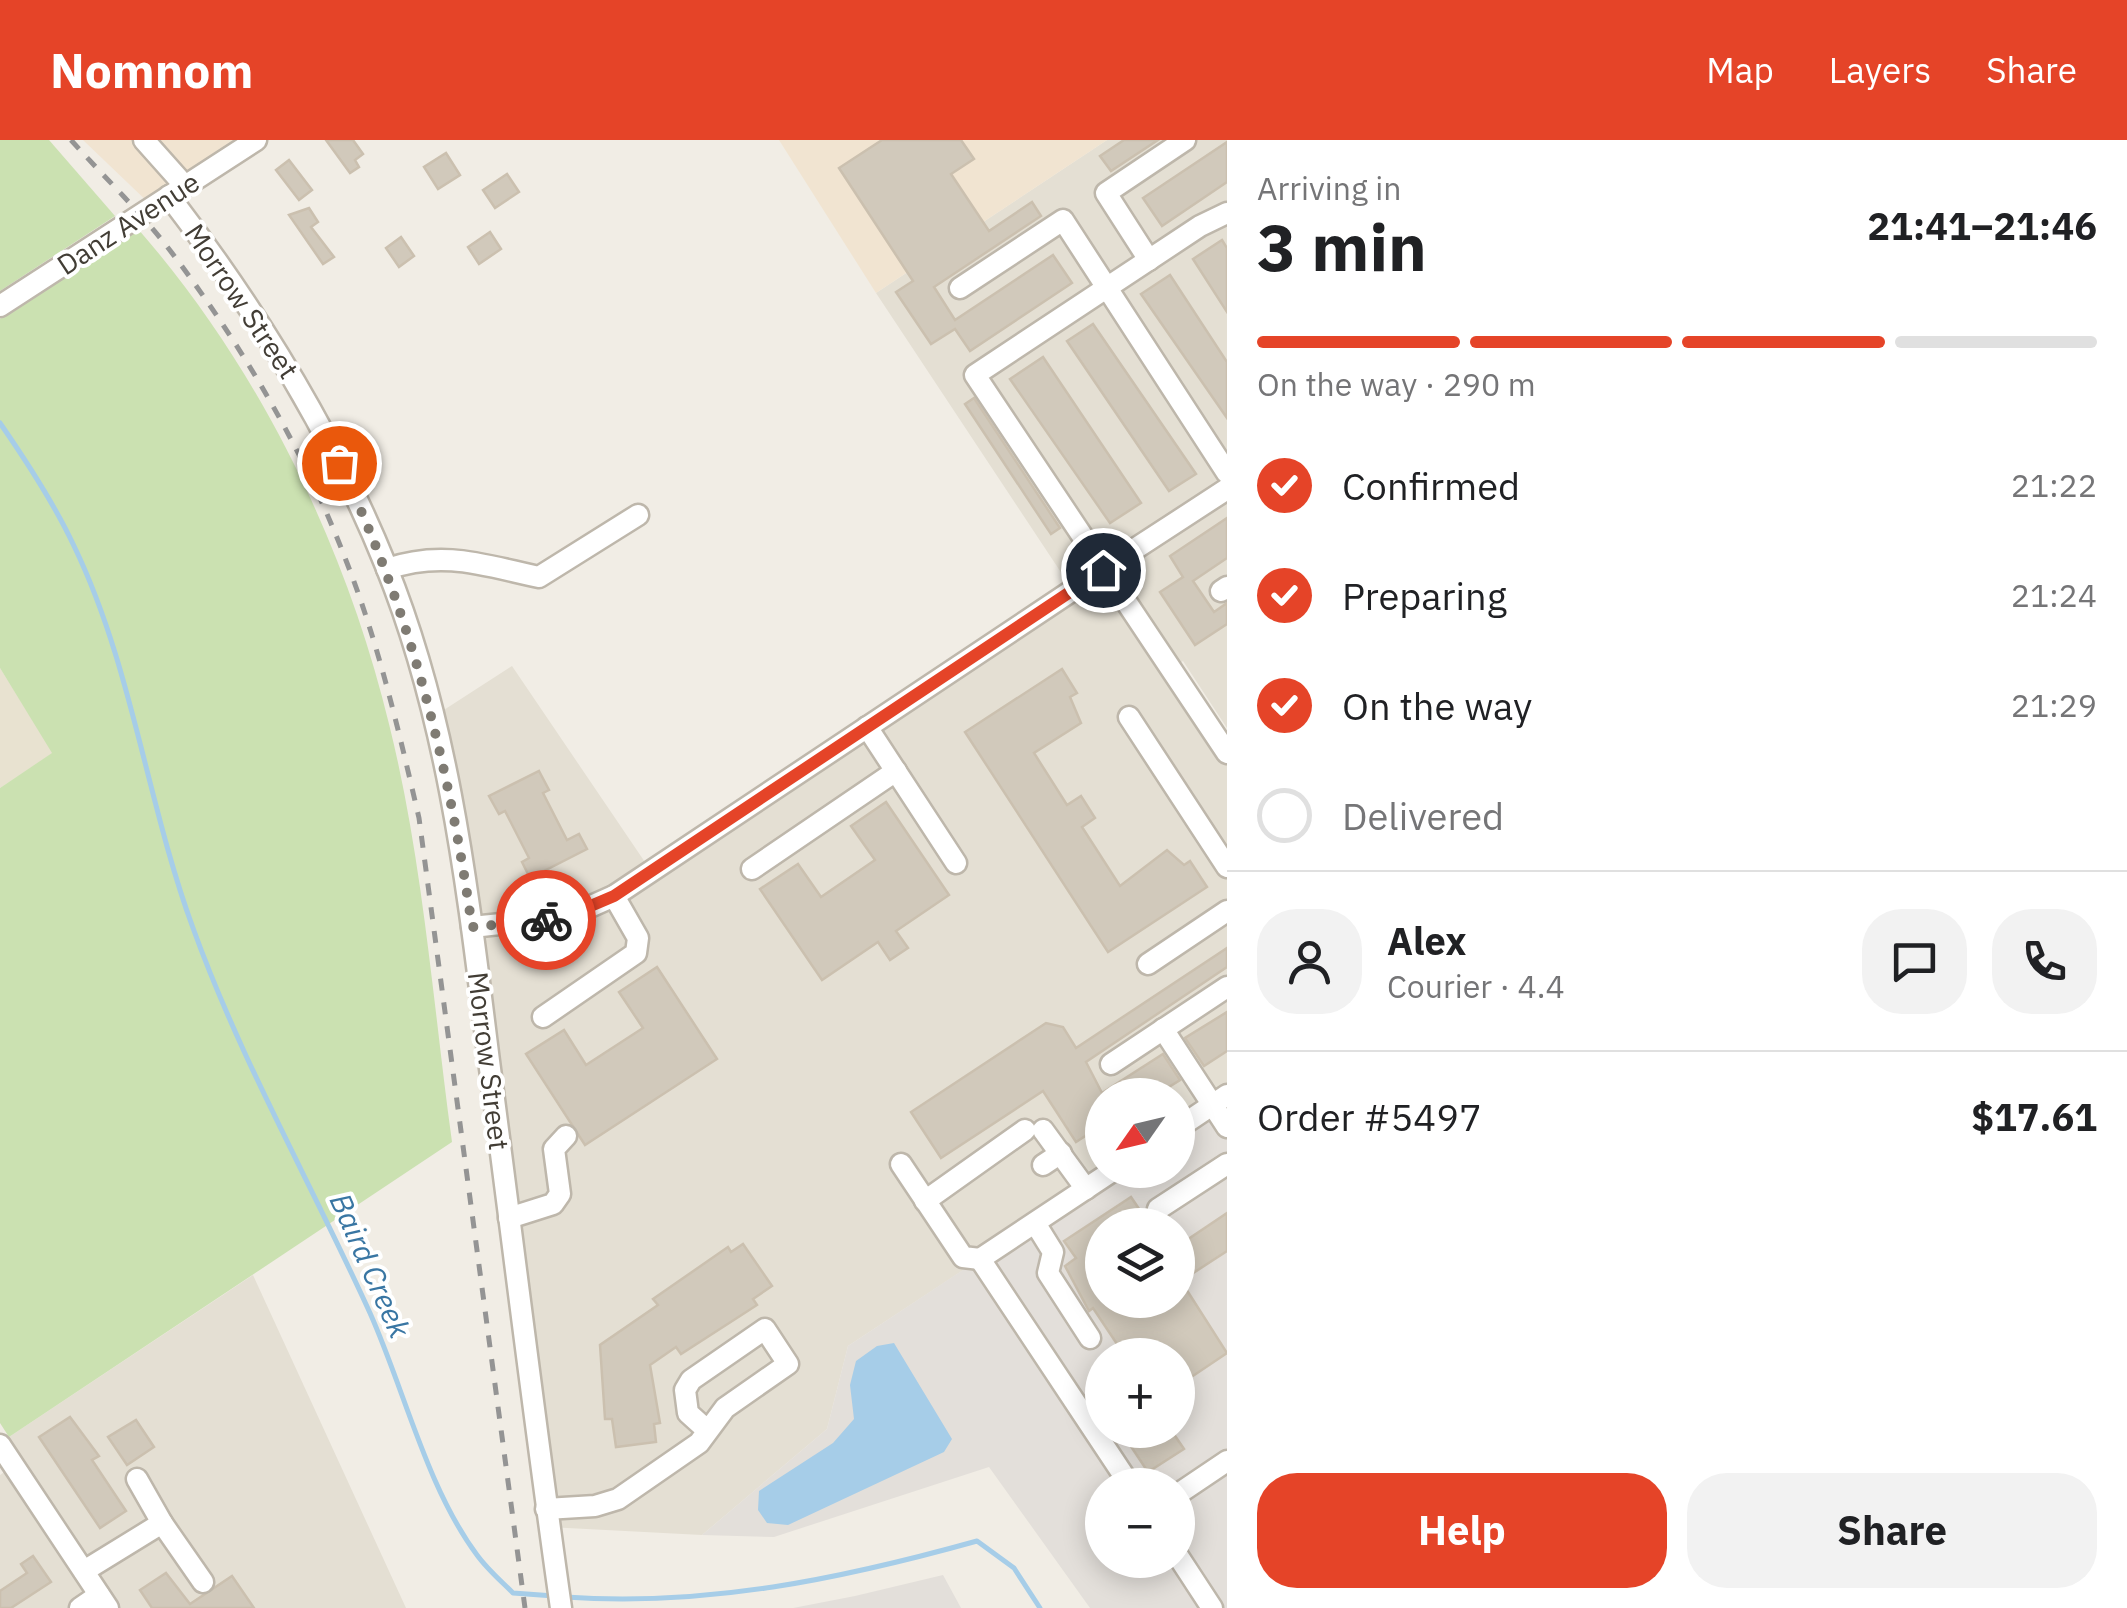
<!DOCTYPE html>
<meta charset="utf-8">
<style>
:root{--surface:#fff;--page:#f2f2f2;--text:#202124;--muted:#757577;--line:#e0e0e0;--accent:#e54428}
body{margin:0;font-family:"IBM Plex Sans",sans-serif;background:var(--page);color:var(--text);height:100vh;display:flex;flex-direction:column;font-size:38px;white-space:nowrap}
*{box-sizing:border-box;margin:0}
p{font-size:32px;color:var(--muted)}
.icon{flex:none;width:55px;height:55px;fill:none;stroke:currentColor;stroke-width:2;stroke-linecap:round;stroke-linejoin:round}
.map{position:relative;flex:1;overflow:hidden}
.drawer{display:flex;flex-direction:column;background:var(--surface);width:900px}
.drawer>*{flex:none}
.needle{width:65px;rotate:236deg}
.fabs{position:absolute;left:1085px;top:938px;display:grid;gap:20px}
.fabs a{display:grid;place-items:center;width:110px;height:110px;border-radius:50%;background:var(--surface);box-shadow:0 5px 25px #0003;font-size:50px}
.pin{position:absolute;display:grid;place-items:center;width:85px;height:85px;color:#fff;margin:-42px;border:5px solid #fff;border-radius:50%;box-shadow:0 2px 10px #0007}
.courier{position:absolute;display:grid;place-items:center;width:100px;height:100px;margin:-50px;border:8px solid #e54428;border-radius:50%;background:#fff;color:#222;box-shadow:0 2px 12px #0007}
.overview em{font-style:normal;font-weight:700}
.overview div{display:flex;flex-direction:column-reverse}
.overview{display:flex;align-items:center;justify-content:space-between;height:170px;padding:0 30px}
h1{font-size:65px;font-weight:700;line-height:75px}
.bar{display:grid;grid-template-columns:repeat(4,1fr);gap:15px 10px;align-content:center;height:120px;padding:0 30px}
.bar i{height:12px;border-radius:8px;background:var(--line)}
.bar .selected{background:var(--accent)}
.bar p{grid-column:span 4}
.line{display:flex;align-items:center;gap:25px;padding:0 30px;border-top:2px solid var(--line)}
.line div{flex:1}
.round{display:grid;place-items:center;flex:none;width:105px;height:105px;border-radius:40px;background:var(--page)}
ol{padding:0 30px;list-style:none}
li{display:flex;align-items:center;gap:30px;height:110px}
li p{margin-inline-start:auto}
li .icon{padding:10px;border-radius:50%;background:var(--accent);color:#fff;stroke-width:4}
li:last-child{color:var(--muted)}
li i{width:55px;height:55px;border:5px solid var(--line);border-radius:50%}
.action{display:flex;gap:20px;margin-top:auto;padding:20px 30px}
.action a{flex:1;height:115px;border-radius:40px;background:var(--accent);color:#fff;font-size:40px;font-weight:700;line-height:115px;text-align:center}
.action a+a{background:var(--page);color:var(--text)}
header{display:flex;align-items:center;gap:60px;box-sizing:border-box;height:140px;padding:0 50px;background:var(--accent);color:#fff}
header strong{font-size:48px}
nav{display:flex;gap:55px;margin-inline-start:auto;font-size:35px}
main{display:flex;flex:1;min-height:0}
.map>svg:first-child{display:block}
.residential{fill:#e4dfd3}
.commercial{fill:#f1e4d1}
.industrial{fill:#e3dfda;fill-rule:evenodd}
.education{fill:#e8e2d0}
.green{fill:#cbe1b1}
.water{fill:#a6cde8}
.lines{fill:none;stroke-linecap:round;stroke-linejoin:round}
.stream{stroke:#a6cde8;stroke-width:5}
.building{fill:#d1c9bb;stroke:#cbc0af;stroke-width:2.5}
.minor-casing{stroke:#beb7ab;stroke-width:25}
.minor{stroke:#fff;stroke-width:20}
.rail{stroke:#949494;stroke-width:5;stroke-dasharray:12 12;stroke-linecap:butt}
.done{stroke:#7f7b73;stroke-width:10;stroke-dasharray:0 18}
.route{stroke:#e54428;stroke-width:12}
.labels{text-anchor:middle;dominant-baseline:central;stroke-width:8;stroke-linejoin:round;paint-order:stroke}
.street-label{font-size:28px;fill:#423d35;stroke:#fff}
.water-label{font-size:30px;font-style:italic;fill:#3976a3;stroke:#fff}
</style>
<header>
<strong>Nomnom</strong>
<nav><a>Map</a><a>Layers</a><a>Share</a></nav>
</header>
<main>
<div class="map">
<svg width="1227" height="1468" viewBox="0 0 1227 1468">
<rect width="100%" height="100%" fill="#f1ede5"/>
<g class="residential">
<polygon points="1107,0 1227,0 1227,588 1183,521 1170,529 1227,613 1227,955 1178,988 1178,955 1102,955 1102,1030 980,1119 848,1206 827,1289 702,1395 548,1387 433,577 512,526 651,731 1072,449 876,153"/>
<polygon points="253,1135 406,1468 0,1468 0,1335 22,1320 9,1297"/>
</g>
<g class="commercial">
<polygon points="83,0 251,0 153,67"/>
<polygon points="779,0 1107,0 876,153"/>
</g>
<g class="industrial">
<path d="M 1227,955 L 1227,1468 L 1090,1468 L 989,1327 L 774,1397 L 702,1395 L 827,1289 L 848,1206 L 1114,1030 L 1178,1030 L 1178,988 ZM 1102,1085 L 1178,1085 L 1178,1160 L 1102,1160 ZM 1102,1215 L 1178,1215 L 1178,1290 L 1102,1290 ZM 1102,1345 L 1178,1345 L 1178,1420 L 1102,1420 Z"/>
<polygon points="943,1435 961,1468 793,1468 855,1456"/>
</g>
<polygon class="education" points="0,528 53,613 0,648"/>
<g class="green">
<polygon points="0,0 49,0 115,76 0,151"/>
<path d="M 138,89 C 259,227 346,406 389,584 C 423,720 433,864 452,1002 L 9,1297 L 0,1283 L 0,648 L 52,613 L 0,528 L 0,179 Z"/>
</g>
<polygon class="water" points="894,1203 952,1299 944,1312 788,1385 767,1383 758,1370 759,1351 833,1303 854,1279 850,1245 856,1221 877,1206"/>
<g class="lines">
<g class="stream">
<path d="M 0,283 C 27,322 54,363 74,406 C 132,526 147,663 193,788 C 241,921 312,1045 370,1173 C 404,1249 427,1348 477,1415 C 487,1429 501,1441 513,1453 L 554,1456"/>
<path d="M 565,1457 C 706,1467 841,1439 977,1401 L 1014,1428 L 1040,1468"/>
</g>
</g>
<g class="building">
<polygon points="326,0 353,0 363,14 355,20 359,27 350,33"/>
<polygon points="882,0 961,0 974,19 951,34 989,91 1032,62 1041,76 934,147 955,180 1053,115 1072,143 970,211 955,189 931,204 896,152 913,141 839,28"/>
<polygon points="1124,0 1158,0 1111,31 1100,16"/>
<polygon points="1227,2 1227,42 1162,86 1143,58"/>
<polygon points="446,13 460,35 438,49 424,27"/>
<polygon points="289,20 312,50 299,60 276,30"/>
<polygon points="507,34 519,52 495,68 483,50"/>
<polygon points="309,68 318,82 311,87 334,117 323,124 289,75"/>
<polygon points="490,92 501,109 479,124 468,107"/>
<polygon points="401,97 414,116 399,127 386,108"/>
<polygon points="1222,100 1227,108 1227,172 1193,119"/>
<polygon points="1170,135 1227,222 1227,278 1141,154"/>
<polygon points="1093,184 1196,334 1169,351 1067,201"/>
<polygon points="1043,217 1141,363 1110,383 1010,239"/>
<polygon points="974,258 1060,388 1051,394 965,264"/>
<polygon points="1227,378 1227,418 1193,441 1214,472 1227,463 1227,484 1195,505 1160,452 1183,437 1170,416"/>
<polygon points="1062,529 1077,553 1070,557 1081,583 1034,613 1067,665 1081,656 1095,678 1082,687 1120,746 1167,710 1184,725 1190,721 1207,747 1108,812 965,592"/>
<polygon points="539,631 549,650 543,653 567,700 579,694 587,709 530,738 522,722 529,718 505,671 499,674 489,656"/>
<polygon points="886,662 949,755 896,791 908,808 890,820 878,802 822,840 760,749 798,724 821,757 875,720 851,686"/>
<polygon points="1227,808 1227,827 1086,922 1102,953 1163,914 1180,940 1156,955 1102,955 1102,985 1076,1002 1043,951 941,1018 911,972 1046,883 1063,887 1076,908"/>
<polygon points="657,827 717,919 585,1005 526,914 564,890 586,925 643,888 619,852"/>
<polygon points="1227,872 1227,911 1204,926 1185,898"/>
<polygon points="1131,1057 1150,1085 1102,1085 1102,1160 1178,1160 1178,1106 1227,1073 1227,1111 1181,1141 1227,1213 1178,1246 1178,1215 1107,1215 1119,1207 1093,1168 1089,1171 1065,1126 1076,1118 1064,1101"/>
<polygon points="743,1104 772,1146 753,1159 757,1165 740,1176 681,1214 676,1207 650,1225 660,1283 654,1284 656,1302 616,1307 612,1279 605,1279 600,1205 658,1165 653,1159 728,1107 731,1112"/>
<polygon points="70,1277 99,1316 92,1320 126,1371 100,1388 39,1297"/>
<polygon points="136,1280 154,1307 127,1325 108,1297"/>
<polygon points="1120,1290 1171,1290 1184,1309 1148,1332"/>
<polygon points="33,1416 51,1442 11,1468 0,1468 0,1451 27,1433 21,1424"/>
<polygon points="166,1433 190,1464 232,1436 254,1468 152,1468 140,1450"/>
</g>
<g class="lines">
<defs>
<g id="minor">
<polyline points="144,0 185,46"/>
<path d="M 169,56 C 257,171 332,292 386,426 C 450,584 468,754 489,921 C 513,1103 535,1286 561,1468"/>
<polyline points="1227,73 1200,86 975,235 1227,613"/>
<polyline points="1149,120 1106,53 1185,0"/>
<polyline points="960,148 1063,80 1227,333"/>
<polyline points="0,166 256,0"/>
<polyline points="1121,418 1227,349"/>
<path d="M 387,429 C 443,410 483,425 539,437 L 638,375"/>
<polyline points="1221,451 1227,447"/>
<polyline points="1129,577 1227,727"/>
<polyline points="867,587 956,723"/>
<polyline points="752,729 896,631"/>
<polyline points="472,787 567,777 614,756 1103,430"/>
<polyline points="1148,824 1227,771"/>
<polyline points="543,877 636,813 638,798 614,756"/>
<polyline points="1163,889 1227,987"/>
<polyline points="1111,924 1227,847"/>
<polyline points="1178,988 1227,955"/>
<polyline points="1043,990 1086,1049"/>
<polyline points="901,1024 963,1117 980,1119"/>
<polyline points="1043,1025 1061,1013"/>
<polyline points="925,1061 1025,990"/>
<polyline points="1158,1069 1227,1024"/>
<polyline points="509,1078 553,1064 560,1054 554,1009 566,996"/>
<polyline points="1035,1083 1053,1112 1048,1133 1090,1198"/>
<polyline points="980,1119 1130,1345"/>
<polyline points="980,1119 1114,1030"/>
<polyline points="0,1305 108,1468"/>
<polyline points="137,1339 162,1383"/>
<polyline points="1178,1354 1227,1321"/>
<polyline points="546,1369 595,1366 618,1359 699,1303 725,1268 788,1224 765,1189 691,1240 685,1250 688,1273 708,1291"/>
<polyline points="1178,1416 1212,1468"/>
<polyline points="84,1431 162,1383 203,1442"/>
<polyline points="80,1468 99,1455"/>
</g>
</defs>
<use href="#minor" class="minor-casing"/>
<use href="#minor" class="minor"/>
<path class="rail" d="M 71,0 C 104,37 142,73 172,113 C 243,207 305,312 347,423 C 379,505 399,592 419,678 L 525,1468"/>
</g>
<g class="lines">
<path class="done" d="M 339,323 C 411,471 449,625 472,787 L 546,780"/>
<polyline class="route" points="546,780 567,776 614,756 1103,430"/>
</g>
<g class="labels">
<g class="street-label">
<text transform="translate(128 83) rotate(-33)">Danz Avenue</text>
<text transform="translate(242 161) rotate(56)">Morrow Street</text>
<text transform="translate(489 921) rotate(83)">Morrow Street</text>
</g>
<g class="water-label">
<text transform="translate(371 1125) rotate(66)">Baird Creek</text>
</g>
</g>
</svg>
<div class="fabs">
<a><svg class="needle" viewBox="-14 -14 28 28"><path d="M0-13l5 13h-10z" fill="#e53935"/><path d="M0 13l5-13h-10z" fill="#757577"/></svg></a>
<a><svg class="icon" aria-label="layers" viewBox="0 0 24 24"><path d="M12 4l9 5-9 5-9-5zM3 14l9 5 9-5"/></svg></a>
<a>+</a>
<a>−</a>
</div>
<div class="pin" style="left:339px;top:323px;background:#ea580c"><svg class="icon" aria-label="bag" viewBox="0 0 24 24"><path d="M5 8h14l-1 12H6zM9 8a3 3 0 0 1 6 0"/></svg></div>
<div class="pin" style="left:1103px;top:430px;background:#1f2937"><svg class="icon" aria-label="home" viewBox="0 0 24 24"><path d="M3 11l9-7 9 7M6 9v11h12V9"/></svg></div>
<div class="courier" style="left:546px;top:780px"><svg class="icon" aria-label="bike" viewBox="0 0 24 24"><circle cx="6" cy="16" r="4"/><circle cx="18" cy="16" r="4"/><path d="M6 16l4-8h5l3 8M10 8l3 8H6M13 5h3"/></svg></div>
</div>
<section class="drawer">
<div class="overview"><div><h1>3 min</h1><p>Arriving in</p></div><em>21:41–21:46</em></div>
<div class="bar"><i class="selected"></i><i class="selected"></i><i class="selected"></i><i></i><p>On the way · 290 m</p></div>
<ol>
<li><svg class="icon" aria-label="check" viewBox="0 0 24 24"><path d="M5 12l5 5 9-10"/></svg>Confirmed<p>21:22</p></li>
<li><svg class="icon" aria-label="check" viewBox="0 0 24 24"><path d="M5 12l5 5 9-10"/></svg>Preparing<p>21:24</p></li>
<li><svg class="icon" aria-label="check" viewBox="0 0 24 24"><path d="M5 12l5 5 9-10"/></svg>On the way<p>21:29</p></li>
<li><i></i>Delivered</li>
</ol>
<div class="line" style="height:180px"><a class="round"><svg class="icon" aria-label="person" viewBox="0 0 24 24"><circle cx="12" cy="8" r="4"/><path d="M4 21q1-7 8-7t8 7"/></svg></a><div><b>Alex</b><p>Courier · 4.4</p></div><a class="round"><svg class="icon" aria-label="chat" viewBox="0 0 24 24"><path d="M4 5h16v11H9l-5 4z"/></svg></a><a class="round"><svg class="icon" aria-label="phone" viewBox="0 0 24 24"><path d="M5 4h4l2 5-3 2q2 4 5 5l2-3 5 2v4C11 20 4 13 5 4z"/></svg></a></div>
<div class="line" style="height:130px"><div>Order #5497</div><b>$17.61</b></div>
<div class="action"><a>Help</a><a>Share</a></div>
</section>
</main>
